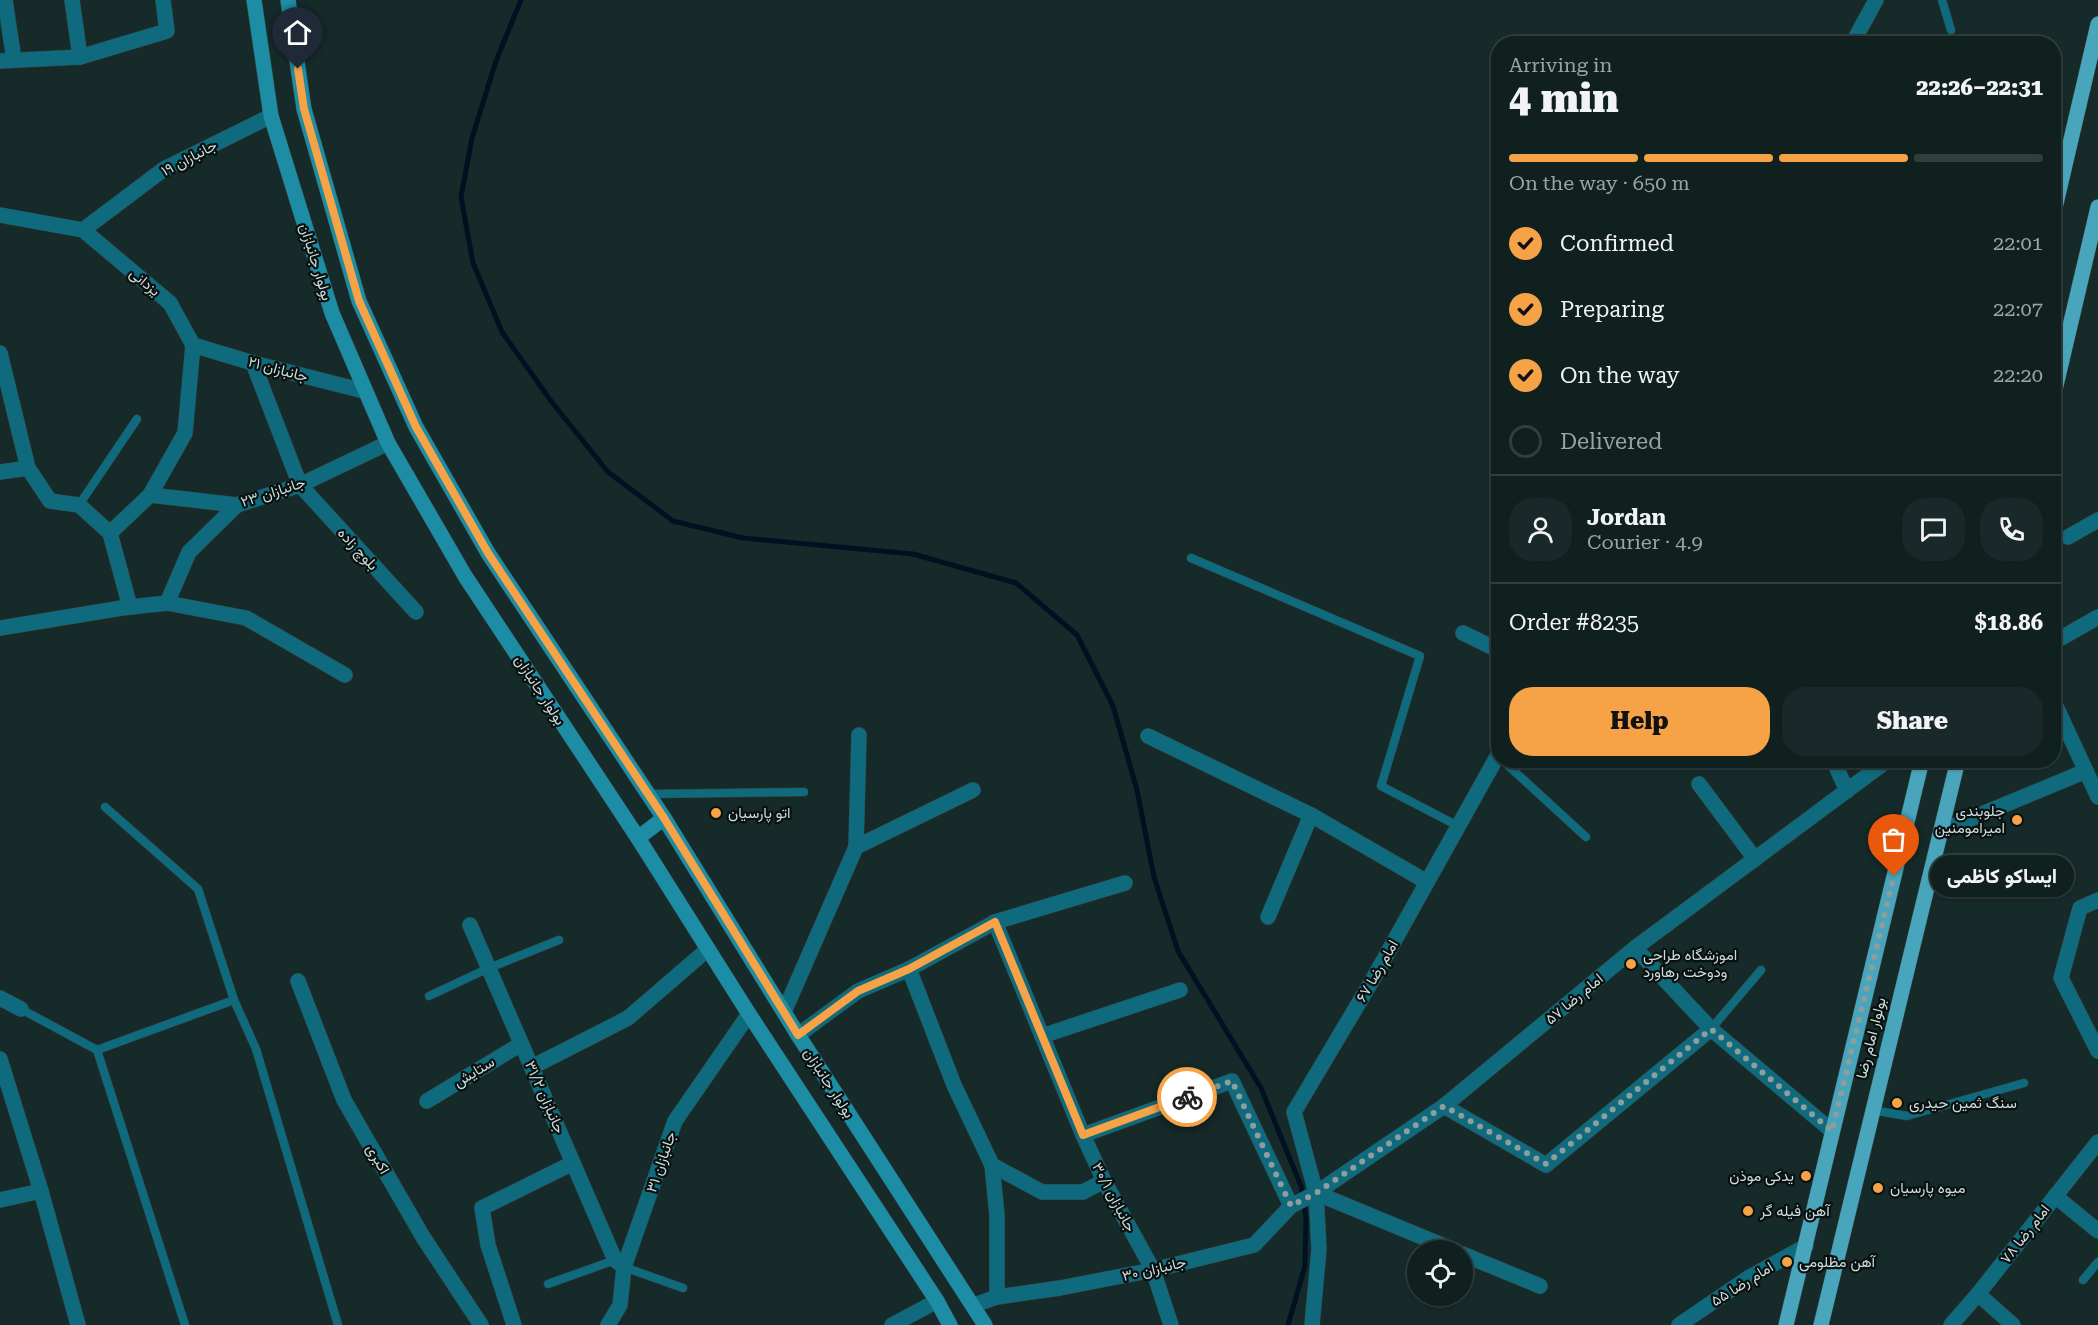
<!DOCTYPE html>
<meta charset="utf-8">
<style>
:root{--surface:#10201f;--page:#192828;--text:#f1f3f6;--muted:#9ca3a4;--line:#303e3d;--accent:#f6a247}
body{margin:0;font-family:"Roboto Serif",Vazirmatn,serif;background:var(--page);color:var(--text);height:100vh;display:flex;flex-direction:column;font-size:22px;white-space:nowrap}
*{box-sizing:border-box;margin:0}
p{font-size:20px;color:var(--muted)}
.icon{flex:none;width:33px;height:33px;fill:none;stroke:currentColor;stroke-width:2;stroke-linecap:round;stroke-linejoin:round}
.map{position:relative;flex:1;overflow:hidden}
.side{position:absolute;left:1491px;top:36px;width:570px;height:732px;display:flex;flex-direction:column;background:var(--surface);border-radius:24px;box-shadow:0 2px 4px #0004,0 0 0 2px var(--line)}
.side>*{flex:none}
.tools{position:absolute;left:1407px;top:1240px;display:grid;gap:12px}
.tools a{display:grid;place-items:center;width:66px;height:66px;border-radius:50%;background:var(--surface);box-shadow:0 2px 4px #0004,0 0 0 2px var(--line);font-size:30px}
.pin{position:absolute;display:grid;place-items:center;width:51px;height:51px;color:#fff;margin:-62px -26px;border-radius:50% 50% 50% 0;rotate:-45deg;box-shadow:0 0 6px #0007}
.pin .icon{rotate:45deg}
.courier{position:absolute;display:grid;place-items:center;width:60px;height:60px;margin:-30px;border:4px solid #f6a247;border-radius:50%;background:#fff;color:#222;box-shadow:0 2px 8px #0007}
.bubble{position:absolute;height:42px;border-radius:21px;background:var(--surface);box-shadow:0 2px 4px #0004,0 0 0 2px var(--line);font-size:20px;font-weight:800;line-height:42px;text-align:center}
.overview em{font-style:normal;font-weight:800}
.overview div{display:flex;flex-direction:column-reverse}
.overview{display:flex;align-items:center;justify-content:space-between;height:102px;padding:0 18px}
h1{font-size:39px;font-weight:800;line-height:45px}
.bar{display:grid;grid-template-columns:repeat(4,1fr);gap:9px 6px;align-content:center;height:72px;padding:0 18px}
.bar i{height:8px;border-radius:4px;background:var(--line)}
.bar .current{background:var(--accent)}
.bar p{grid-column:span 4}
.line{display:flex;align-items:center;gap:15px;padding:0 18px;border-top:2px solid var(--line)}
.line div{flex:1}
.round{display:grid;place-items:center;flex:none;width:63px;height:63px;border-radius:24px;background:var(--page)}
ol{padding:0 18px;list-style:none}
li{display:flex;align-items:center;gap:18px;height:66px}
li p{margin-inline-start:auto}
li .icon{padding:6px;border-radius:50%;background:var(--accent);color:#111;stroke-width:4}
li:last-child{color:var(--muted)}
li i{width:33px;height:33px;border:3px solid var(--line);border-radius:50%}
.action{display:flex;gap:12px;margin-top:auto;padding:12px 18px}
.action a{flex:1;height:69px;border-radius:24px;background:var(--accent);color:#111;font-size:24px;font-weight:800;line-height:69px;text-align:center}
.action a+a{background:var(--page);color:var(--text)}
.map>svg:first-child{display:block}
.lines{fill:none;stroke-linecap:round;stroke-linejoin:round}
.stream{stroke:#012;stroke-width:5}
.service-casing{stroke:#334645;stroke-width:9}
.minor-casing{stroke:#334645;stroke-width:16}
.secondary-casing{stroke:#334645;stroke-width:16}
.primary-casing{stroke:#334645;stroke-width:16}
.service{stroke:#106a7d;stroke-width:8}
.minor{stroke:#106a7d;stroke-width:15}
.secondary{stroke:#1d8ca5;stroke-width:15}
.primary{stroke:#49a5bc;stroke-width:15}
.done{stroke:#8e9e9d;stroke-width:6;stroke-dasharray:0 10.8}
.route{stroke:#f6a247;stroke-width:8}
.poi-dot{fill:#f6a247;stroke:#081110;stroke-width:2}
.labels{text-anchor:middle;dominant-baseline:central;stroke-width:4.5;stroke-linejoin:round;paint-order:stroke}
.street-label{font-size:15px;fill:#cfdcdb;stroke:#081110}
.poi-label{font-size:15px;fill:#cfdcdb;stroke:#081110;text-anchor:start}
</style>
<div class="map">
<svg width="2098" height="1325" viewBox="0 0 2098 1325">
<rect width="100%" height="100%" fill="#152a29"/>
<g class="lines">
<polyline class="stream" points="521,0 496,61 472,138 461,197 473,263 502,332 551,401 608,472 673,521 743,538 913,554 1016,583 1077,635 1113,706 1137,790 1154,877 1178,951 1261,1088 1301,1186 1306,1218 1305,1266 1288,1325"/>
<defs>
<g id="service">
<polyline points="1942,0 1951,30"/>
<polyline points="79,505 137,419"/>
<polyline points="1191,558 1420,656 1381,786 1458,826"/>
<polyline points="1502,760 1586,837"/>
<polyline points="649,794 804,792"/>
<polyline points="105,807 198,889 234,1000 256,1049 338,1325"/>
<polyline points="429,996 489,968 559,940"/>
<polyline points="21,1009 97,1050 234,1000"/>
<polyline points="1711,1029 1761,970"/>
<polyline points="97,1050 185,1325"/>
<polyline points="1872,1110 1907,1116 2024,1083"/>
<polyline points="624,1267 683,1288"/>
<polyline points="2083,1280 2098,1262"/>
<polyline points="548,1284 615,1260"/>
</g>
<g id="minor">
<polyline points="5,0 14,60"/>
<polyline points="72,0 80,57"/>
<polyline points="1852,44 1876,0"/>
<polyline points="0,61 80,57 167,31 163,0"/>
<polyline points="0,215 83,230 170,303 193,345"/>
<polyline points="83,230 164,169 271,116"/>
<polyline points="193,345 253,363 364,391"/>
<polyline points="0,353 28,468 50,501 79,505 110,533"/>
<polyline points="253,363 300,485 416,612"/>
<polyline points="0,472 28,468"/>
<polyline points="150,495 237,505 300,485 388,443"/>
<polyline points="110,533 150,495 185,433 193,345"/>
<polyline points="110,533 130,607"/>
<polyline points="2068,537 2098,520"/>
<polyline points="167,603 189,552 237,505"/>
<polyline points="0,628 122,608 167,603 246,618 345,675"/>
<polyline points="1463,633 1498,650"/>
<polyline points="2054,642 2098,617"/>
<polyline points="2054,702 2098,797"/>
<polyline points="1148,736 1311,815 1427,882"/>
<polyline points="1833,760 1847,791"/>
<polyline points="1699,784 1755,859"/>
<polyline points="1941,831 2086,771"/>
<polyline points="856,847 973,790"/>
<polyline points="2098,900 2080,908 2061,978 2098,1051"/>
<polyline points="1268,917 1311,815"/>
<polyline points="995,922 1083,1135 1104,1181 1153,1270 1171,1325"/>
<polyline points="470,925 615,1260 624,1267"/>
<polyline points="1635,948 1711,1029 1832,1131"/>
<polyline points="909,969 954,1085 992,1165 997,1215 997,1297"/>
<polyline points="298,981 344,1100 423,1237 481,1325"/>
<polyline points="0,998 21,1009"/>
<polyline points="784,1012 856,847 859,735"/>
<polyline points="798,1035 858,991 909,969 995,922 1125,883"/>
<polyline points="1042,1036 1180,990"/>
<polyline points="0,1059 41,1191 78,1325"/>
<polyline points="532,1067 628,1018 708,949"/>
<polyline points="427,1101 521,1044"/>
<polyline points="1444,1106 1546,1165 1711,1029"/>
<polyline points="1083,1135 1232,1081 1291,1206"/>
<polyline points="992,1165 1042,1192 1083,1192 1104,1181"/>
<polyline points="1316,1193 1456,1251"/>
<polyline points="2055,1196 2098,1231"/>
<polyline points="0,1200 41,1191"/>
<polyline points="1462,1254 1540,1286"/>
<polyline points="1978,1294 2013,1325"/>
<polyline points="974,1305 997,1297 1060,1288 1153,1270 1254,1245 1291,1206 1316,1193 1444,1106 1635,948 1888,760"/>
<polyline points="514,1325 488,1245 482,1208 573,1163"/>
<polyline points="608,1325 620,1305 624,1267 675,1121 749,1014"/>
<polyline points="892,1325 937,1301"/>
<polyline points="1312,1325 1319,1249 1316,1193 1294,1112 1373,979 1498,755"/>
<polyline points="1679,1325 1748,1278 1806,1246"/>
<polyline points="1951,1325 1978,1294 2098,1142"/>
</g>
<g id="secondary">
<polyline points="254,0 271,116 332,313 388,443 465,576 638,838 749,1014 937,1301 950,1325"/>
<polyline points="288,0 304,109 359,301 416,427 488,553 664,818 798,1035 985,1325"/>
<polyline points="638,838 664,818"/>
</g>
<g id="primary">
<polyline points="2054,212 2098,24"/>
<polyline points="2054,394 2098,207"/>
<polyline points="1786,1325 1922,760"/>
<polyline points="1821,1325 1958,760"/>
</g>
</defs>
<use href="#service" class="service-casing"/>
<use href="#minor" class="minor-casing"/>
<use href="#secondary" class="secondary-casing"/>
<use href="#primary" class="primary-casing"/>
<use href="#service" class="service"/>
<use href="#minor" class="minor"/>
<use href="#secondary" class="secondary"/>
<use href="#primary" class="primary"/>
</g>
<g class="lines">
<polyline class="done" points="1187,1097 1232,1081 1291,1206 1316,1193 1444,1106 1546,1164 1711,1029 1832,1131 1894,876"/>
<polyline class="route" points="298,69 304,109 359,301 416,427 488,553 664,818 798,1035 858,991 909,969 995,922 1083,1135 1187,1097"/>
</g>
<g class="poi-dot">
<circle cx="716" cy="813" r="6"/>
<circle cx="2017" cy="820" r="6"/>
<circle cx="1631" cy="964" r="6"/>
<circle cx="1897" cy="1103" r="6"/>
<circle cx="1806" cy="1176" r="6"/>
<circle cx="1878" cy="1188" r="6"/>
<circle cx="1748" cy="1211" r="6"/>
<circle cx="1787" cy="1262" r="6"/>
</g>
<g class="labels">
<g class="street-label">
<text transform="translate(189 158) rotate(-28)">جانبازان ۱۹</text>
<text transform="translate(316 262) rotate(73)">بولوار جانبازان</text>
<text transform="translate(145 282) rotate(40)">یزدانی</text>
<text transform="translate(278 369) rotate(15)">جانبازان ۲۱</text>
<text transform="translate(273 492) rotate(-18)">جانبازان ۲۳</text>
<text transform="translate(358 549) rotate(47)">بلوچ زاده</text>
<text transform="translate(540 690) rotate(57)">بولوار جانبازان</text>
<text transform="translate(1377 971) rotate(-60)">امام رضا ۶۷</text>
<text transform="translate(1574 999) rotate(-40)">امام رضا ۵۷</text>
<text transform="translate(1871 1038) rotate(-76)">بولوار امام رضا</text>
<text transform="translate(474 1072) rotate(-31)">ستایش</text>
<text transform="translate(829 1083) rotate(57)">بولوار جانبازان</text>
<text transform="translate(545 1097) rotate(66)">جانبازان ۳۱/۲</text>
<text transform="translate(378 1159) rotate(60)">اکبری</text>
<text transform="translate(661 1162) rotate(-71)">جانبازان ۳۱</text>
<text transform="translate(1114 1197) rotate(62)">جانبازان ۳۰/۱</text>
<text transform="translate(2025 1234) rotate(-52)">امام رضا ۷۸</text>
<text transform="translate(1154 1269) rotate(-13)">جانبازان ۳۰</text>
<text transform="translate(1742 1284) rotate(-32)">امام رضا ۵۵</text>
</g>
<g class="poi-label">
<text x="2005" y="811" text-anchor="end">جلوبندی<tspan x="2005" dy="17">امیرامومنین</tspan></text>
<text x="728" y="813">اتو پارسیان</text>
<text x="1643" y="955">اموزشگاه طراحی<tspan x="1643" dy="17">ودوخت رهاورد</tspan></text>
<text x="1909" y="1103">سنگ ثمین حیدری</text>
<text x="1794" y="1176" text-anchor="end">یدکی موذن</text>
<text x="1890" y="1188">میوه پارسیان</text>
<text x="1760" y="1211">آهن فیله گر</text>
<text x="1799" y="1262">آهن مظلومی</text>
</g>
</g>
</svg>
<div class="tools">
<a><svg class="icon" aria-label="locate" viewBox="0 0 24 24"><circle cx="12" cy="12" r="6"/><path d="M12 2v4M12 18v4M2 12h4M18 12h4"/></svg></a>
</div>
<div class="pin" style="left:1894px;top:876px;background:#ea580c"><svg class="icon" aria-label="bag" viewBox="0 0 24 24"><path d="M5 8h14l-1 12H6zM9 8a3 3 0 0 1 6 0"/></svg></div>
<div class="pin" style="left:298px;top:69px;background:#1f2937"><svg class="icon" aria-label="home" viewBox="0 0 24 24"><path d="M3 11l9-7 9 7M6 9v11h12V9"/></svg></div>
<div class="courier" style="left:1187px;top:1097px"><svg class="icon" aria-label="bike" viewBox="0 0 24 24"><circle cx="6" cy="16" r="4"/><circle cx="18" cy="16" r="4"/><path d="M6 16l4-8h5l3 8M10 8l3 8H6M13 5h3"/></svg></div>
<div class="bubble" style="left:1930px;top:855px;width:144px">ایساکو کاظمی</div>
<section class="side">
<div class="overview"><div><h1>4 min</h1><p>Arriving in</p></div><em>22:26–22:31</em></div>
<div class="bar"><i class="current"></i><i class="current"></i><i class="current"></i><i></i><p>On the way · 650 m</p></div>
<ol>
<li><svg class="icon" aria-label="check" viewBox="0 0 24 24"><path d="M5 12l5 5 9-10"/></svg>Confirmed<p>22:01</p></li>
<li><svg class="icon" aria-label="check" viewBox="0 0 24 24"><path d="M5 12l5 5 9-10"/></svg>Preparing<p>22:07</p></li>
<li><svg class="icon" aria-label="check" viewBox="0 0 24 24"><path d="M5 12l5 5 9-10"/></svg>On the way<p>22:20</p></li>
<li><i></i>Delivered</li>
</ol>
<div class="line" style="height:108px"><a class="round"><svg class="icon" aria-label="person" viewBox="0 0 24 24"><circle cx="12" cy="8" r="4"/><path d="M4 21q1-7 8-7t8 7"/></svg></a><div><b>Jordan</b><p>Courier · 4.9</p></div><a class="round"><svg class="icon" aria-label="chat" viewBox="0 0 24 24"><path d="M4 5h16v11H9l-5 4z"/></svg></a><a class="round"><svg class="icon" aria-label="phone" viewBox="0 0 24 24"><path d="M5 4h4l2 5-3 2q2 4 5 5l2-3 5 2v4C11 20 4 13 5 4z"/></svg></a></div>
<div class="line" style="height:78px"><div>Order #8235</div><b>$18.86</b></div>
<div class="action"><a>Help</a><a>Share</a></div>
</section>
</div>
